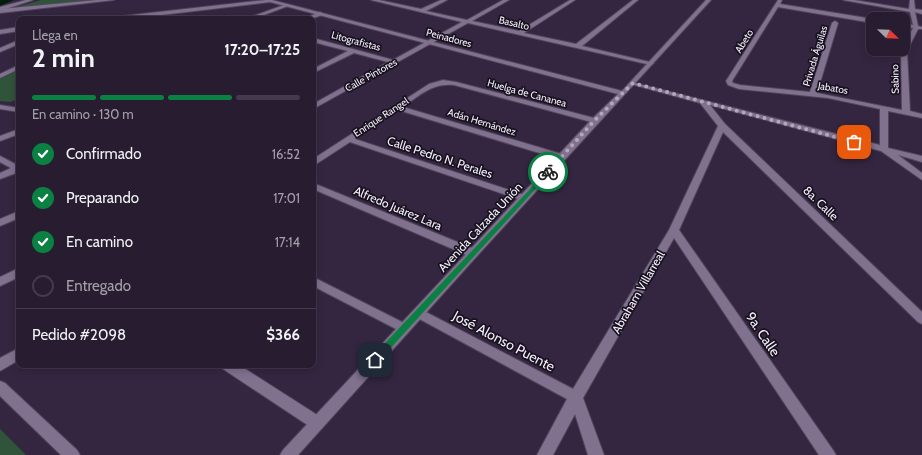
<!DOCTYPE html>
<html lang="es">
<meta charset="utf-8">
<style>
:root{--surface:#271c30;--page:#33293c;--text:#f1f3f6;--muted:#a4a1ab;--line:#433a4c;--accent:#0b8043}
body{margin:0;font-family:Cabin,sans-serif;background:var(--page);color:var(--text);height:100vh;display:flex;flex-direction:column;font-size:15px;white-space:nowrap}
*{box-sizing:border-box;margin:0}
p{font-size:13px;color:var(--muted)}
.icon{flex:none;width:22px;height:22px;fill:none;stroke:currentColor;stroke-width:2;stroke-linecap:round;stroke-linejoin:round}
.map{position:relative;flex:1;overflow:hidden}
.panel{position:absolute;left:16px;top:16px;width:300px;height:352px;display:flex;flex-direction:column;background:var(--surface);border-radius:8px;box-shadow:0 2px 10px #0003,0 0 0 1px var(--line)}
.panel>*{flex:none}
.needle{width:26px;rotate:113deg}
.controls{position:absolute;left:866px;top:12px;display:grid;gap:8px}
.controls a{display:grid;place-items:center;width:44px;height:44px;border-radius:8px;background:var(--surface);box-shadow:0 2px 10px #0003,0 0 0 1px var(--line);font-size:20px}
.pin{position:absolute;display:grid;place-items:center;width:34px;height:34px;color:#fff;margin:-17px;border-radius:8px;box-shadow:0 2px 6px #0006}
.courier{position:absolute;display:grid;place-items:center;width:40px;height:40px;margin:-20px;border:3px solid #0b8043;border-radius:50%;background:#fff;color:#222;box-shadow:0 1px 5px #0007}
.overview em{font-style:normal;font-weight:800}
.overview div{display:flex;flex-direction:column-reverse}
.overview{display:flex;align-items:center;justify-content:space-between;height:68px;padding:0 16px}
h1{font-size:26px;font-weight:800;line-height:30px}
.bar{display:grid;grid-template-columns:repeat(4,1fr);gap:6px 4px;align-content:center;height:48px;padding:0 16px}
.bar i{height:5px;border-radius:3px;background:var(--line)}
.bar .current{background:var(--accent)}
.bar p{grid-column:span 4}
.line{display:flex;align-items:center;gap:10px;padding:0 16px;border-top:1px solid var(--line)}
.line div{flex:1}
ol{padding:0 16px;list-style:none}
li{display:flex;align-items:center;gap:12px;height:44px}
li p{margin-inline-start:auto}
li .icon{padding:4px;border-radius:50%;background:var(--accent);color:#fff;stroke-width:4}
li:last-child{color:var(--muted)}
li i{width:22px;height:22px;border:2px solid var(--line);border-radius:50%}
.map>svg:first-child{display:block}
.green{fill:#30543a}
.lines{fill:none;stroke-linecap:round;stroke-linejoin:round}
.canal{fill:#011d0a;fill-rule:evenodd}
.minor-casing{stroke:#50455a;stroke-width:2}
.tertiary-casing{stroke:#50455a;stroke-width:2}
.minor{fill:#80718f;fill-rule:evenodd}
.tertiary{fill:#80718f;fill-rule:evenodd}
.route{fill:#0b8043}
.done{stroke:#b2a8bc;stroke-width:4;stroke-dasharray:0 7.2}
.labels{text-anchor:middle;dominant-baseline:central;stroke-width:3.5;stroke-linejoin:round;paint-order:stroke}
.far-street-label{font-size:10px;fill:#f6eeff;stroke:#18121e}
.street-label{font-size:12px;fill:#f6eeff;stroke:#18121e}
.near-street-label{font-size:14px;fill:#f6eeff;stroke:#18121e}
</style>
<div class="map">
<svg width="922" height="455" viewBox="0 0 922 455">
<rect width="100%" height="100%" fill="#342640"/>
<g class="green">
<polygon points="41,0 105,0 10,9"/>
<polygon points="19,70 19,99 10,102 0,101 0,79"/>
<polygon points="0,429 26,455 0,455"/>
</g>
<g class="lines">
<polygon class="canal" points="0,0 14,0 0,6"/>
<defs>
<g id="minor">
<polygon points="97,0 114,0 0,13 0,9"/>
<polygon points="371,0 379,0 421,9 441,0 447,0 426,11 467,20 503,0 509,0 472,21 519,31 570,0 575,0 524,33 576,44 633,0 638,0 582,46 654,63 651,65 468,23 313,109 313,104 388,62 354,53 313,73 313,69 348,51 313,42 313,38 393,60 462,22"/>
<polygon points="778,0 782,0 780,4 873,19 873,23 778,7 732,81 733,83 740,85 810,92 832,23 835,21 838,23 817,93 902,110 901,51 913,28 903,27 903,23 913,25 910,12 843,0 854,0 909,9 910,0 914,0 915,9 922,10 922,14 915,12 918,26 922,27 922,29 918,29 907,51 910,111 922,114 922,118 888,111 888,148 922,156 922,162 898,155 922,173 922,180 881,151 710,105 725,124 922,312 922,324 918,322 723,132 679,230 833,450 836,455 819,455 674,238 583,398 604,455 588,455 575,414 553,455 537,455 567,399 414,316 412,313 414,310 418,308 422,310 573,389 669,230 718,126 700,103 631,84 631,82 880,145 880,109 828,98 739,89 728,85 726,81"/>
<polygon points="284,5 288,6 253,19 245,19"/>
<polygon points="320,12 323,14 322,15 311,19 303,19"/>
<polygon points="19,40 19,44 0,52 0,48"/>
<polygon points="19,65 19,69 0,78 0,74"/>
<path d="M 443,80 L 456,82 L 598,119 L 599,121 L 595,123 L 454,85 C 432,83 420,95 403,107 L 565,155 L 566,157 L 565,159 L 559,159 L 398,110 L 355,139 L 527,196 L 529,198 L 524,201 L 350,142 L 313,166 L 313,159 L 429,84 Z"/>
<polygon points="0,105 19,108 19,112 0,109"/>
<polygon points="19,129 19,134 0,141 0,136"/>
<polygon points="0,156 19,166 19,172 0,179 0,173 11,168 0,162"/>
<polygon points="313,183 477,250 478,253 477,256 469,256 313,189"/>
<polygon points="19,211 19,218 0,226 0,219"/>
<polygon points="19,268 19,277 0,286 0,277"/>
<polygon points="313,277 408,325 410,328 408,331 404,333 400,331 313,286"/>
<polygon points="19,348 19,360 0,371 0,358"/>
<polygon points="221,365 239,365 322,418 324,423 322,428 317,430 312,428 223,369"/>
<polygon points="0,381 5,383 77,450 80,455 61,455 0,396"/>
</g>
<g id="tertiary">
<polygon points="26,0 33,0 0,11 0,7"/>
<polygon points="266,0 272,0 622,91 706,0 711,0 477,256 298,455 280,455 283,450 592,119 618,94 270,2 128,19 111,19 114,17"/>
<polygon points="19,27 19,31 0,34 0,30"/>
</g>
</defs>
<use href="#minor" class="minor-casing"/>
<use href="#tertiary" class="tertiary-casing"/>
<use href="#minor" class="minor"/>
<use href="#tertiary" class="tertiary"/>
</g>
<polygon class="route" points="548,170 551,172 550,173 378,362 372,362 371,360 372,357"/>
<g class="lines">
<polyline class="done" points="548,172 594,121 633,83 854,142"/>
</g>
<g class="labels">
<g class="far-street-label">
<text transform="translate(514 23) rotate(13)">Basalto</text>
<text transform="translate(449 38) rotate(15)">Peinadores</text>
<text transform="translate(356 41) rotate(15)">Litografistas</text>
<text transform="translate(744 41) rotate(-58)">Abeto</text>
<text transform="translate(815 56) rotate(-73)">Privada Águilas</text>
<text transform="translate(371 75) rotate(-29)">Calle Pintores</text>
<text transform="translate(895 79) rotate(-91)">Sabino</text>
<text transform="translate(833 88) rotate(10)">Jabatos</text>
<text transform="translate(527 93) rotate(15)">Huelga de Cananea</text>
<text transform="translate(381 117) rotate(-33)">Enrique Rangel</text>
<text transform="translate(482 122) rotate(17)">Adán Hernández</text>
</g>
<g class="street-label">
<text transform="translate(440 157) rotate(18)">Calle Pedro N. Perales</text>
<text transform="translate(821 203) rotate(44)">8a. Calle</text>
<text transform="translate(398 208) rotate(23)">Alfredo Juárez Lara</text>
<text transform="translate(480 227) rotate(-47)">Avenida Calzada Unión</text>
<text transform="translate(638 292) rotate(-60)">Abraham Villarreal</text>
</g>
<g class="near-street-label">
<text transform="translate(763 334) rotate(56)">9a. Calle</text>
<text transform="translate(504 341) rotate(28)">José Alonso Puente</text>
</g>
</g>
</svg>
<div class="controls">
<a><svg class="needle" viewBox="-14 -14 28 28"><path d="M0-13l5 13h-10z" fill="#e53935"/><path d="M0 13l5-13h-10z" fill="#a4a1ab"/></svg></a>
</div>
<div class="pin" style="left:854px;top:142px;background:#ea580c"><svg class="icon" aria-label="bag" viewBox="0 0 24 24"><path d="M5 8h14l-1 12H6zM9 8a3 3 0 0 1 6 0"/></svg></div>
<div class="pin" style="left:375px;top:360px;background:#1f2937"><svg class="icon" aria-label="home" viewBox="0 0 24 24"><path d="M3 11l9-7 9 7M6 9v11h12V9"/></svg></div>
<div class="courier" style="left:548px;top:172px"><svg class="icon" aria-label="bike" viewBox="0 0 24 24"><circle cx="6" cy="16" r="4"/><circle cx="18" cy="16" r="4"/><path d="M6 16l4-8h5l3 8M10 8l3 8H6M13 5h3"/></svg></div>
<section class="panel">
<div class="overview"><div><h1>2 min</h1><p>Llega en</p></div><em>17:20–17:25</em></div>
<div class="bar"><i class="current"></i><i class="current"></i><i class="current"></i><i></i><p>En camino · 130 m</p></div>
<ol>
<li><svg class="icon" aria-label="check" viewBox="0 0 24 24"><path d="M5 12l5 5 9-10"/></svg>Confirmado<p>16:52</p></li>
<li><svg class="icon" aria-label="check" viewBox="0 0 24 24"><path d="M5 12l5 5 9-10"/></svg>Preparando<p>17:01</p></li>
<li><svg class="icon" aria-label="check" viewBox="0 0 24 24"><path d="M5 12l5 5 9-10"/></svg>En camino<p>17:14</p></li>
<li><i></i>Entregado</li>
</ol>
<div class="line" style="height:52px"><div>Pedido #2098</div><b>$366</b></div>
</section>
</div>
